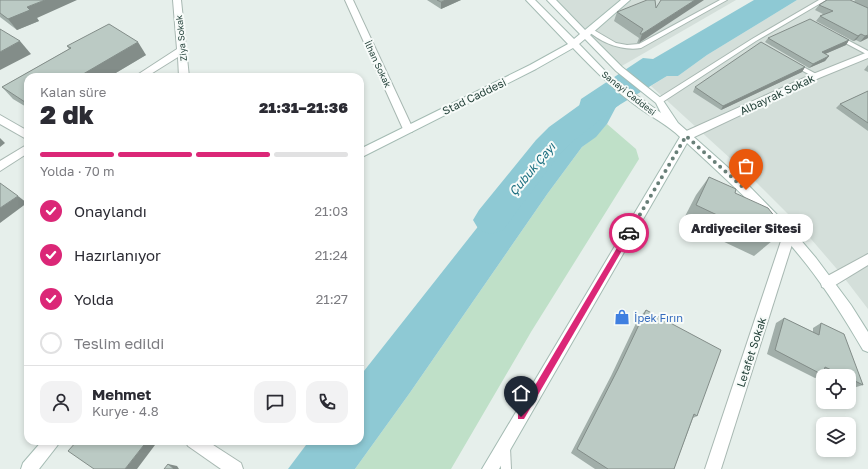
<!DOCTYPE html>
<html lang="tr">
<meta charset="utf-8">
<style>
:root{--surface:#fff;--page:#f2f2f3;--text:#2b2b33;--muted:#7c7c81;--line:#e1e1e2;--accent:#db2777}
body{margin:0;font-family:"Golos Text",sans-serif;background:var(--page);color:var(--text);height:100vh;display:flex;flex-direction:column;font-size:15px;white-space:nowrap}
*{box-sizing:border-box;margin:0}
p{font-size:13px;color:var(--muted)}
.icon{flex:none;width:22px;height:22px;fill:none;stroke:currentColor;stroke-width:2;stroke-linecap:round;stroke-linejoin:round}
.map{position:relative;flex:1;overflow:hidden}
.side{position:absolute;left:24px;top:73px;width:340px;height:372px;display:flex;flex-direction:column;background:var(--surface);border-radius:12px;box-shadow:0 2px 6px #0003}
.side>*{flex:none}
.controls{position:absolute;left:816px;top:369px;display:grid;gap:8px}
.controls a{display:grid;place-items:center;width:40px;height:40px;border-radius:8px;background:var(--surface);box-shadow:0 2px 6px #0003;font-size:20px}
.pin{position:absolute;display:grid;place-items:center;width:34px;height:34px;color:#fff;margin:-41px -17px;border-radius:50% 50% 50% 0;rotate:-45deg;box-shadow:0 0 4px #0007}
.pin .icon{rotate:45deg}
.courier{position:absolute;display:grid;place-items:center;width:40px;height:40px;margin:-20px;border:3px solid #db2777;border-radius:50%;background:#fff;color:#222;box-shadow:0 1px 5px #0007}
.bubble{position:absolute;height:28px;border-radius:12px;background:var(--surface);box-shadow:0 2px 6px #0003;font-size:13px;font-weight:800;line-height:28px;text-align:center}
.overview em{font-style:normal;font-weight:800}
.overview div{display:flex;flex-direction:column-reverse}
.overview{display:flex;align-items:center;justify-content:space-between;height:68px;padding:0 16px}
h1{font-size:26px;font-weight:800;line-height:30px}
.bar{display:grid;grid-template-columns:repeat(4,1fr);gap:6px 4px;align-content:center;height:48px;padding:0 16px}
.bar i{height:5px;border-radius:3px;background:var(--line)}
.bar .selected{background:var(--accent)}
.bar p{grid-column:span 4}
.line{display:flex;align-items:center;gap:10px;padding:0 16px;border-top:1px solid var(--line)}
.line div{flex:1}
.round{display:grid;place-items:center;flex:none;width:42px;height:42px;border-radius:12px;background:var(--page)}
ol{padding:0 16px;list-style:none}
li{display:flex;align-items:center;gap:12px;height:44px}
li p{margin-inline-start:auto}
li .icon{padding:4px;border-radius:50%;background:var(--accent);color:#fff;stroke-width:4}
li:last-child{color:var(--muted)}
li i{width:22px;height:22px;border:2px solid var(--line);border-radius:50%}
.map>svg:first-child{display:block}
.built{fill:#d4dfda}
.green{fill:#bfe0c8}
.water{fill:#8ec9d4}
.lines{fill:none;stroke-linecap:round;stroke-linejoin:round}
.river{fill:#8ec9d4;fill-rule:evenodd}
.lane-casing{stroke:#a8b8b2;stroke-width:2}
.street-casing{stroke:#a8b8b2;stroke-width:2}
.secondary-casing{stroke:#a4bbb3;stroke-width:2}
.lane{fill:#fff;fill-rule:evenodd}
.street{fill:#fff;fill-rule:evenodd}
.secondary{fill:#fff;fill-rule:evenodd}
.wall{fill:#a1aea9}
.shaded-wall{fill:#838d89}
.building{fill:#bbcac4;stroke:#838d89}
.route{fill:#db2777}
.done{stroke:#687f78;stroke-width:4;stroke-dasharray:0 7.2}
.labels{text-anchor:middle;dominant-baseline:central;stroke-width:4;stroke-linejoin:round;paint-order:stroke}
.far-street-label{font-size:9px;fill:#24423a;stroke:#f7fbf9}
.street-label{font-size:11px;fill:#24423a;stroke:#f7fbf9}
.shop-label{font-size:11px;fill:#366cbe;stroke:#f7fbf9;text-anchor:start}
.water-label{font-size:12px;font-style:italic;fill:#1c6f80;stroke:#f7fbf9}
</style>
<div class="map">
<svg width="868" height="469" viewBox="0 0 868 469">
<rect width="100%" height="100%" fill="#e6efeb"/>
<g class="built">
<polygon points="556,0 736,0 620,67"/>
<polygon points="797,0 868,0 868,309 842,275 799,225 755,181 651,86 667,76 678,76 707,55"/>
</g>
<polygon class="green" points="607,124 636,149 639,159 531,332 451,469 355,469 409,394 548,193 582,147 596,136"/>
<polygon class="water" points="754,0 797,0 707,55 678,76 667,76 616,107 607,124 596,137 582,147 548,193 409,394 355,469 288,469 309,441 360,441 360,376 484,219 563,139 578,110 581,99 643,58 653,59"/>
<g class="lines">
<polygon class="river" points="609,88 619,91 624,98 619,105 571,143 558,156 503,230 491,234 479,230 473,220 479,210 536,140 549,127 599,91"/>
<defs>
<g id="lane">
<path d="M 720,0 L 727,0 L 641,48 C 622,51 601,43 587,30 L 592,29 L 616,43 L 627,45 L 639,44 Z"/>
<polygon points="819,0 826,0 756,41 661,103 657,103 657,99 752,39"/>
<polygon points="838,35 868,51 868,55 836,38 836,36"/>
<polygon points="794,62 818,75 819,76 818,77 814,77 792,65 791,64"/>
<polygon points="505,443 509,444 510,448 511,469 501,469 500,448 501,444"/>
</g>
<g id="street">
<polygon points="173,0 181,0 189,77 179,77 178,57 146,77 134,77 177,49"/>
<polygon points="345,0 353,0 413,129 412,132 404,132 403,129"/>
<polygon points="868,52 868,58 819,78 690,139 682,139 681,136 682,133 813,74"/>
<polygon points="0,115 28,131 28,140 0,124"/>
<polygon points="28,144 28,153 0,171 0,161"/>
<polygon points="789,230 793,231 795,235 721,469 705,469 783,235 785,231"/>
<polygon points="868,254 868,265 832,287 827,289 822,287 821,283 822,279"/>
<polygon points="185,441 207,441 241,463 243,469 221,469 188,446"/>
</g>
<g id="secondary">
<path d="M 526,0 L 535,0 L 574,39 L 580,34 L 547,0 L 556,0 L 585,30 L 621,0 L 630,0 L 590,35 L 622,67 L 662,99 L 678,123 L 750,187 L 793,231 L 816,258 L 851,305 L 868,332 L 868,352 L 863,350 C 846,321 828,292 807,265 C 772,220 729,182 687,143 L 499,469 L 482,469 L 680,137 C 669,126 655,119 642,110 C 616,92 595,71 573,48 L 536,69 L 360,158 L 360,149 L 530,65 L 568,44 ZM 585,39 L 616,71 L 656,103 L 661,113 L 610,76 L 579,44 Z"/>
<polygon points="42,441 60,441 57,446 39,469 21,469 23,463"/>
</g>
</defs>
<use href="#lane" class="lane-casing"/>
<use href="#street" class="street-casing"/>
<use href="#secondary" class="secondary-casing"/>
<use href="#lane" class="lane"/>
<use href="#street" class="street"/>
<use href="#secondary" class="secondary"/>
</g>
<g class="wall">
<polygon points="0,0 37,18 39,21 17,30 0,17"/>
<polygon points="427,0 461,0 441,9"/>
<polygon points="855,0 868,0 868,38 860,42 856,40 853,41 816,21 820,16 823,14 815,10 819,5 854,2"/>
<polygon points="656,8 639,43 637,43 639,38 614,21 617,12"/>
<polygon points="768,38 849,40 846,45 825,54 829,56 825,61 809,68 765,42"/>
<polygon points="67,46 146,55 109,77 28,77 28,108 13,99 2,87 69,49"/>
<polygon points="868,65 868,72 864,70"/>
<polygon points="805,67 802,72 721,110 693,92 695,87"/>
<polygon points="868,91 868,131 836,108 840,104"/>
<polygon points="709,177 735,193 772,241 754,256 682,222 696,195"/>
<polygon points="646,310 697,416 693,418 674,469 595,469 571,453 611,376 638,319"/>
<polygon points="784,318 813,332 813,328 821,323 863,385 853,388 849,386 849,376 827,376 824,374 823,375 815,378 767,354 776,323"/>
</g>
<g class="shaded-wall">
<polygon points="45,0 77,0 37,18 39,21 17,30 8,19 27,7"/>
<polygon points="446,0 461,0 441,9 441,2"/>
<polygon points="695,0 704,0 639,43 642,34"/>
<polygon points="861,34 856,40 853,41 858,36"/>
<polygon points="868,35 868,38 860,42 865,36"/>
<polygon points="849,40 846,45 818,57 822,52"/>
<polygon points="20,41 31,54 0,70 0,52"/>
<polygon points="138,42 146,55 109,77 78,77"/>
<polygon points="829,56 825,61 809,68 813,64"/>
<polygon points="805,67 802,72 721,110 723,106"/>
<polygon points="0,138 5,143 0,147"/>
<polygon points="18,196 27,203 0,223 0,208"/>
<polygon points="147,441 158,441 137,469 125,469"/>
<polygon points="168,464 177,466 179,469 174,469"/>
</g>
<g class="building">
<polygon points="0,0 45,0 27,7 30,10 8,19 0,13"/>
<polygon points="437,0 446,0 441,2"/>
<polygon points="647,0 655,0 656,8 661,0 695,0 642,34 640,34 643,29 617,12"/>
<polygon points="827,0 850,0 868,8 868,35 865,36 861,34 858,36 820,16 833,11 819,5"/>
<polygon points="810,19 849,40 822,52 829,56 813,64 768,38"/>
<polygon points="109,24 138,42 78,77 28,77 28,104 2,87 71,48 67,46"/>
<polygon points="0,29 20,41 0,52"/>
<polygon points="761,42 805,67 723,106 695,87"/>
<polygon points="868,91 868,123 840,104"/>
<polygon points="709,177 736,189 735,193 768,208 779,222 772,241 696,205"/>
<polygon points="0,183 18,196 0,208"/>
<polygon points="646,310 721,350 697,416 694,414 674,469 608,469 577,449 618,369"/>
<polygon points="784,318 819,335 821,323 844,334 863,385 849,378 849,376 844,376 825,367 823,375 775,350"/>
<polygon points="77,441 147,441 125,469 94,469 68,451"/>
<polygon points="168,464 174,469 164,469"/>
</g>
<polygon class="route" points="629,230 631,231 631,235 524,419 518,419 518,414 627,231"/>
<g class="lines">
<polyline class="done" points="629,233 686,136 746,190"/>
</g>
<defs>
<symbol id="shop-bare" viewBox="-9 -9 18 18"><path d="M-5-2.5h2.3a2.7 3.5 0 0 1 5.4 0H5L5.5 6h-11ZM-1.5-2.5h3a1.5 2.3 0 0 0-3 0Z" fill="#3f7fe0" stroke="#f7fbf9" stroke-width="2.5" paint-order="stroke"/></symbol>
</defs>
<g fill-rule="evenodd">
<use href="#shop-bare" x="611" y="306" width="22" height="22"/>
</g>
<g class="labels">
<g class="far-street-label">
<text transform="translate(181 38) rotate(-96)">Ziya Sokak</text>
<text transform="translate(378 64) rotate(65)">İlhan Sokak</text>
<text transform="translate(629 93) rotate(38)">Sanayi Caddesi</text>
</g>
<g class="street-label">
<text transform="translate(777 94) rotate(-25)">Albayrak Sokak</text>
<text transform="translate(474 96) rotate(-26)">Stad Caddesi</text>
<text transform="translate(751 352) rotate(-72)">Letafet Sokak</text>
</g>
<g class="shop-label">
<text x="634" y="317">İpek Fırın</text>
</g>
<g class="water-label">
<text transform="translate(532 169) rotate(-50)">Çubuk Çayı</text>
</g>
</g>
</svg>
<div class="controls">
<a><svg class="icon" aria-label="locate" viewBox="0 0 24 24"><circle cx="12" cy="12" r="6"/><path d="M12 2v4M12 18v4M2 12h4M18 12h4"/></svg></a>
<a><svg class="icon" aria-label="layers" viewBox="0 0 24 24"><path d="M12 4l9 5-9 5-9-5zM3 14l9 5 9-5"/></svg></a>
</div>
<div class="pin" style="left:746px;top:190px;background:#ea580c"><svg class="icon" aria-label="bag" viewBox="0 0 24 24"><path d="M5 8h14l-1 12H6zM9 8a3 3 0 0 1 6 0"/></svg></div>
<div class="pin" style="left:521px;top:417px;background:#1f2937"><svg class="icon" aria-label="home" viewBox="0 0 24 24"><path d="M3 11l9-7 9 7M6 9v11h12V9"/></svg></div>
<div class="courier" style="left:629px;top:233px"><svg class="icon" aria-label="car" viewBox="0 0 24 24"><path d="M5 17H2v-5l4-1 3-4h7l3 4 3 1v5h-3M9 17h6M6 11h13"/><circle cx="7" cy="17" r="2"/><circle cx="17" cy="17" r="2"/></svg></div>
<div class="bubble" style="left:679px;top:214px;width:134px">Ardiyeciler Sitesi</div>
<section class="side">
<div class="overview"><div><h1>2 dk</h1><p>Kalan süre</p></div><em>21:31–21:36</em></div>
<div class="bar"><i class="selected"></i><i class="selected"></i><i class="selected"></i><i></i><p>Yolda · 70 m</p></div>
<ol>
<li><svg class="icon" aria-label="check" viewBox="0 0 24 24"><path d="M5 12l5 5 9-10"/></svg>Onaylandı<p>21:03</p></li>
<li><svg class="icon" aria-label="check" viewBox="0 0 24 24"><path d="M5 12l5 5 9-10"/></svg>Hazırlanıyor<p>21:24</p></li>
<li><svg class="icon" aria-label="check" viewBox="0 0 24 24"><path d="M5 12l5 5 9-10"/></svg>Yolda<p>21:27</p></li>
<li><i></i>Teslim edildi</li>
</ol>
<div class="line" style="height:72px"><a class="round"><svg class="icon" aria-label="person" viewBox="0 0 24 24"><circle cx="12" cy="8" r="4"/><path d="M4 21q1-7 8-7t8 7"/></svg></a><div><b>Mehmet</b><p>Kurye · 4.8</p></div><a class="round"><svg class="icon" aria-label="chat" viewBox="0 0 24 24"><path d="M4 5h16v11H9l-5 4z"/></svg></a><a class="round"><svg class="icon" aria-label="phone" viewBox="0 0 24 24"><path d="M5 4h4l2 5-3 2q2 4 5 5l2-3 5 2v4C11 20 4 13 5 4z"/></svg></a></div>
</section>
</div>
